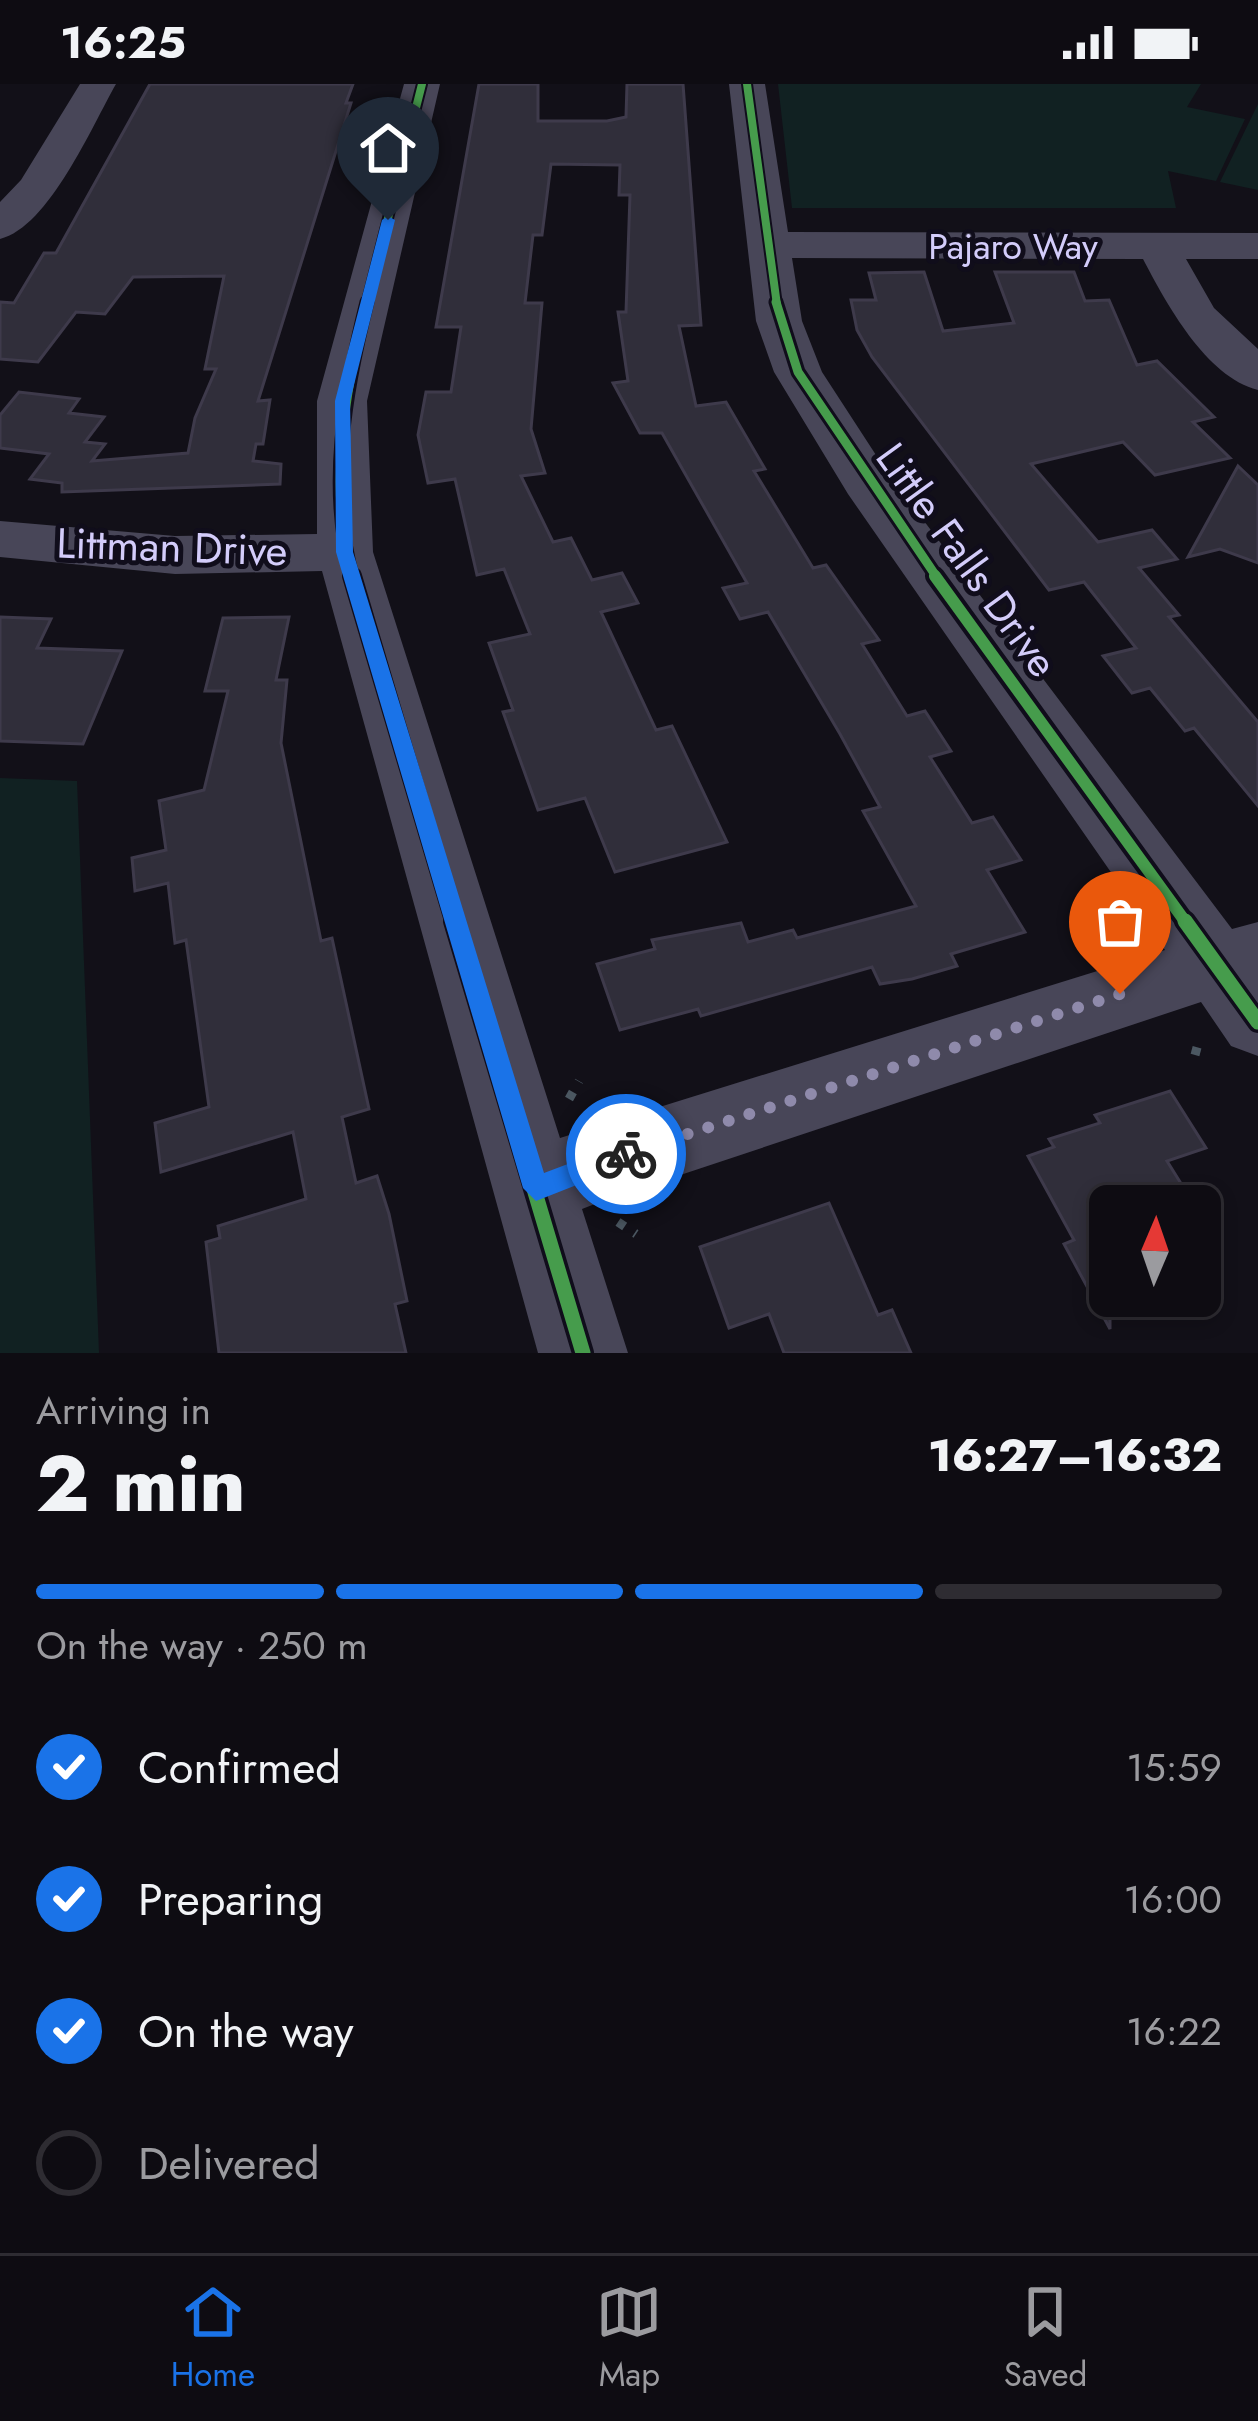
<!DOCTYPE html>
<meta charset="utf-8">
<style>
:root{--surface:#0e0c12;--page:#17151b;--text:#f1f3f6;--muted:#9b9b9f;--line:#2e2c32;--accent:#1a73e8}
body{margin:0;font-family:Jost,sans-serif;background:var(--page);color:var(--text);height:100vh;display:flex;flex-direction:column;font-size:45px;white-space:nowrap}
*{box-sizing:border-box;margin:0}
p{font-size:39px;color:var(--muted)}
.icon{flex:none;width:66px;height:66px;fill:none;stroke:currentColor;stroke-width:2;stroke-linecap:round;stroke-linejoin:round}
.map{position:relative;height:1269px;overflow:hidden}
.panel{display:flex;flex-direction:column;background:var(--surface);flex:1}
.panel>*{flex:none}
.needle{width:78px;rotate:2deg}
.controls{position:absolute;left:1089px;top:1101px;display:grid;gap:24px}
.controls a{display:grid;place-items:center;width:132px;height:132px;border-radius:18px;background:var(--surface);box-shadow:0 6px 18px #0003,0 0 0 3px var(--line);font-size:60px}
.pin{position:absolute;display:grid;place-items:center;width:102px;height:102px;color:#fff;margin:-123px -51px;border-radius:50% 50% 50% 0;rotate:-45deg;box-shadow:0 0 12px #0007}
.pin .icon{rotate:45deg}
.courier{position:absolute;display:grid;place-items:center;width:120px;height:120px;margin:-60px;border:9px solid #1a73e8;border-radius:50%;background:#fff;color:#222;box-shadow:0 3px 15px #0007}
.overview em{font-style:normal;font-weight:800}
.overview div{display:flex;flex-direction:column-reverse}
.overview{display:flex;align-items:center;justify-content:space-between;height:204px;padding:0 36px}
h1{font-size:78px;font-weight:800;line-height:90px}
.bar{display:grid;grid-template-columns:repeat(4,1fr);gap:18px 12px;align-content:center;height:144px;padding:0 36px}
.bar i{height:15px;border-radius:9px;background:var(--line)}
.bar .active{background:var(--accent)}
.bar p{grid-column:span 4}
ol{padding:0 36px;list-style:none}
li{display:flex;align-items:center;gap:36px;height:132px}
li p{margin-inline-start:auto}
li .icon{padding:12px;border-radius:50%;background:var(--accent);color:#fff;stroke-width:4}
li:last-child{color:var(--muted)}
li i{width:66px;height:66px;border:6px solid var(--line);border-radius:50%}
.status{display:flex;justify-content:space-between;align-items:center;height:84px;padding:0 60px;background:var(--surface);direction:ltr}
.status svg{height:33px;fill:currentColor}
.tabs{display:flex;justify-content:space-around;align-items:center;height:168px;border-top:3px solid var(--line);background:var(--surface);font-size:33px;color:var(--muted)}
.tabs a{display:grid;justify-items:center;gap:6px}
.tabs .active{color:var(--accent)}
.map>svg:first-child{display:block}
.green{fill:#112122}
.building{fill:#302e3a;stroke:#3e3a4b;stroke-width:3}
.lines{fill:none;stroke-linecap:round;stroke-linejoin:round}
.path{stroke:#4b5761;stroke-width:9;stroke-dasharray:8 12;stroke-linecap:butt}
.minor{fill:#484658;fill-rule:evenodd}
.cycleway-far3-casing{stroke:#100d1b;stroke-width:12}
.cycleway-far2-casing{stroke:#100d1b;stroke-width:15}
.cycleway-far1-casing{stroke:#100d1b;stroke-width:20}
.cycleway-casing{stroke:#100d1b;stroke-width:22}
.cycleway-far3{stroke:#469c4c;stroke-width:8}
.cycleway-far2{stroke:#469c4c;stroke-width:9}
.cycleway-far1{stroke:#469c4c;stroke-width:12}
.cycleway{stroke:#469c4c;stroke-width:15}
.route{fill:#1a73e8}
.done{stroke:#8f8aab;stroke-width:12;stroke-dasharray:0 21.6}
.labels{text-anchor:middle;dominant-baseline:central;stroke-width:10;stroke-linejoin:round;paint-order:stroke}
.far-street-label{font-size:36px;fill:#d3ccfa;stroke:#100d1b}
.street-label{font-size:42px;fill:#d3ccfa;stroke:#100d1b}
</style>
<div class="status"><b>16:25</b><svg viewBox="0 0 49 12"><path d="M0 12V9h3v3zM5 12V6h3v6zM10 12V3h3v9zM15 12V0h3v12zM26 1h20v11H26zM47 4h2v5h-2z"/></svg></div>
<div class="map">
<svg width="1258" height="1269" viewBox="0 0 1258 1269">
<rect width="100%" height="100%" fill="#121018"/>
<g class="green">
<polygon points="778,0 1201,0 1187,23 1245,35 1216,97 1168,87 1176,124 792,124"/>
<polygon points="1258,20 1258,106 1220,98"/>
<polygon points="0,694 77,697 99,1269 0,1269"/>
</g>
<g class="building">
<polygon points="150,0 353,0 346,19 351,19 258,317 270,316 263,360 256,360 253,377 281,380 280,400 62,408 62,399 30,395 49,370 0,364 0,331 19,308 79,315 69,329 104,333 85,358 105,360 92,377 188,369 195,334 216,285 205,285 224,192 133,193 105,230 76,228 38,278 0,275 0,218 14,219 44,169 56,169"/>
<polygon points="479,0 538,0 538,37 607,37 626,33 627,0 683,0 701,241 679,242 696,322 726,318 765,385 754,387 813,484 826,481 879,556 862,560 907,632 925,627 951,667 930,673 972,739 993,733 1021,776 987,786 1025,848 951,870 957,882 912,895 880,900 872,883 701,932 698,925 620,946 597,880 655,865 652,856 741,839 748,858 793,846 797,854 916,822 863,727 880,723 840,650 768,528 740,535 723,504 747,499 662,349 640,349 613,299 628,297 618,228 626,228 630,111 619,111 620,81 551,80 542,151 533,151 525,219 542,219 531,345 545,389 521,392 553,458 571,454 592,496 622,489 638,519 601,528 656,646 672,642 727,758 615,788 585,714 538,726 503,628 513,626 489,559 530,550 504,485 477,491 455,395 428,399 418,351 426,308 451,308 461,243 436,243"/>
<polygon points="924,188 943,247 1014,239 995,188 1074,188 1085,217 1109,216 1137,281 1157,277 1214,333 1193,338 1230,374 1155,391 1123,358 1031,380 1098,458 1152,446 1177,475 1139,484 1179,531 1169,533 1258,638 1258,722 1194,644 1185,647 1150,604 1132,609 1103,572 1136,564 1084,498 1049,506 872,273 857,246 851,216 876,216 869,189"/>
<polygon points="1238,382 1258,401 1258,479 1220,465 1188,473"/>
<polygon points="0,533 51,535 37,564 122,567 83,660 0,657"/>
<polygon points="289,533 276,596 287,596 281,659 321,857 332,854 369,1025 342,1033 356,1099 377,1092 389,1130 407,1217 395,1220 406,1269 219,1269 206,1158 220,1154 218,1142 306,1115 293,1048 161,1088 155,1039 209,1023 186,856 175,859 168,799 135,807 132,774 166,766 159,717 204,706 228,607 205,607 223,534"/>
<polygon points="1170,1007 1206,1064 1167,1077 1195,1122 1110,1122 1110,1245 1064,1160 1074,1156 1028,1072 1054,1063 1049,1055 1100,1039 1095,1031"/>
<polygon points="829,1119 878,1231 892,1226 911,1269 784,1269 769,1230 729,1244 700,1163"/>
</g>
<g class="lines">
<g class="path">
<polyline points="1195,971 1199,956"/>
<polyline points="569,1015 579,997"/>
<polyline points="618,1138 636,1150"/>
</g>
<g class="minor">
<path d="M 80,0 L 116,0 C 92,42 49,143 0,155 L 0,118 L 21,96 Z"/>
<path d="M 404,0 L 440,0 L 367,317 L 373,468 L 560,1054 L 1165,866 L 848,410 L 774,288 L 756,237 L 729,0 L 765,0 L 788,148 L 1258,149 L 1258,175 L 1186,175 L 1214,224 L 1258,265 L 1258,306 C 1206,293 1166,219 1143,175 L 792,174 L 802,237 L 822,288 L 887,388 L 1232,845 L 1258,838 L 1258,972 L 1231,962 L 1201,918 L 605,1116 L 582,1125 L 628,1269 L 538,1269 L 322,487 L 175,490 L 0,473 L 0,437 L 175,452 L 317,450 L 317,317 Z"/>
</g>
<defs>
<g id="cycleway-far3">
<polyline points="747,0 777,221"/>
<polyline points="366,221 422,0"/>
</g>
<g id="cycleway-far2">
<polyline points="776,218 798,288 938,495"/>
<path d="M 353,495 C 327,406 345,306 367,218"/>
</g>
<g id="cycleway-far1">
<polyline points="352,492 455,840"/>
<polyline points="935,492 1187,840"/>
</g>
<g id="cycleway">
<polyline points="454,837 583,1269"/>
<polyline points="1185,837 1258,938"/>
</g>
</defs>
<use href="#cycleway-far3" class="cycleway-far3-casing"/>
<use href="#cycleway-far2" class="cycleway-far2-casing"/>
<use href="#cycleway-far1" class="cycleway-far1-casing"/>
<use href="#cycleway" class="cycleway-casing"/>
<use href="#cycleway-far3" class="cycleway-far3"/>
<use href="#cycleway-far2" class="cycleway-far2"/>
<use href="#cycleway-far1" class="cycleway-far1"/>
<use href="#cycleway" class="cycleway"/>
</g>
<polygon class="route" points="388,132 395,136 350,317 353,468 544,1089 626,1058 639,1070 635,1078 536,1117 523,1104 336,468 335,317 382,136"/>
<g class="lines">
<polyline class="done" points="626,1070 1120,910"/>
</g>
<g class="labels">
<g class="far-street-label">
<text x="1013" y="162">Pajaro Way</text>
</g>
<g class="street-label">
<text transform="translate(172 463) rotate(2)">Littman Drive</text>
<text transform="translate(967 476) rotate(54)">Little Falls Drive</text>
</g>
</g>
</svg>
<div class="controls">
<a><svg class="needle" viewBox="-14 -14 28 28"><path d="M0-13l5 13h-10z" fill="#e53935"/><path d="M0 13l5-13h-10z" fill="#9b9b9f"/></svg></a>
</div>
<div class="pin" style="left:1120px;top:910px;background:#ea580c"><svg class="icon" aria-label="bag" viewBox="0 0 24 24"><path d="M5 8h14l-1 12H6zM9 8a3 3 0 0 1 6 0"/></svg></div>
<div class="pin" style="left:388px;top:136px;background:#1f2937"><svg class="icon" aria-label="home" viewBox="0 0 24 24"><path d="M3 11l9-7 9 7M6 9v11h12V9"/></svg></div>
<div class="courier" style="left:626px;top:1070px"><svg class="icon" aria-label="bike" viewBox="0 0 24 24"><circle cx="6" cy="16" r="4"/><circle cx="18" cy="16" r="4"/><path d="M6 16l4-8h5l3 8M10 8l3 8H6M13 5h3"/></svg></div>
</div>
<section class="panel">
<div class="overview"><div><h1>2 min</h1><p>Arriving in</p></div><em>16:27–16:32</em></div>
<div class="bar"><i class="active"></i><i class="active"></i><i class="active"></i><i></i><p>On the way · 250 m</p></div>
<ol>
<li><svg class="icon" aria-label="check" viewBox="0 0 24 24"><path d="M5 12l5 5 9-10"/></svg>Confirmed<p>15:59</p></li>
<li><svg class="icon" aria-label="check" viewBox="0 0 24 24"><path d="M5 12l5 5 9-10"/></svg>Preparing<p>16:00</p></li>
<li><svg class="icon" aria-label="check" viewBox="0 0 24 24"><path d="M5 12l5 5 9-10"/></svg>On the way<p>16:22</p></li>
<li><i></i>Delivered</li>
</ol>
</section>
<nav class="tabs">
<a class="active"><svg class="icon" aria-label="home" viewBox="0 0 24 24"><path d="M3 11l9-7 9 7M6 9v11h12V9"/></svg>Home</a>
<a><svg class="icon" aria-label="map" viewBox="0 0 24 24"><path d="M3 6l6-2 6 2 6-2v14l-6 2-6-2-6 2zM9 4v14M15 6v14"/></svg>Map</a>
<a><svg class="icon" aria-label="saved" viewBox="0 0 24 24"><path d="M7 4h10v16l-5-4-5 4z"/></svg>Saved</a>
</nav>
